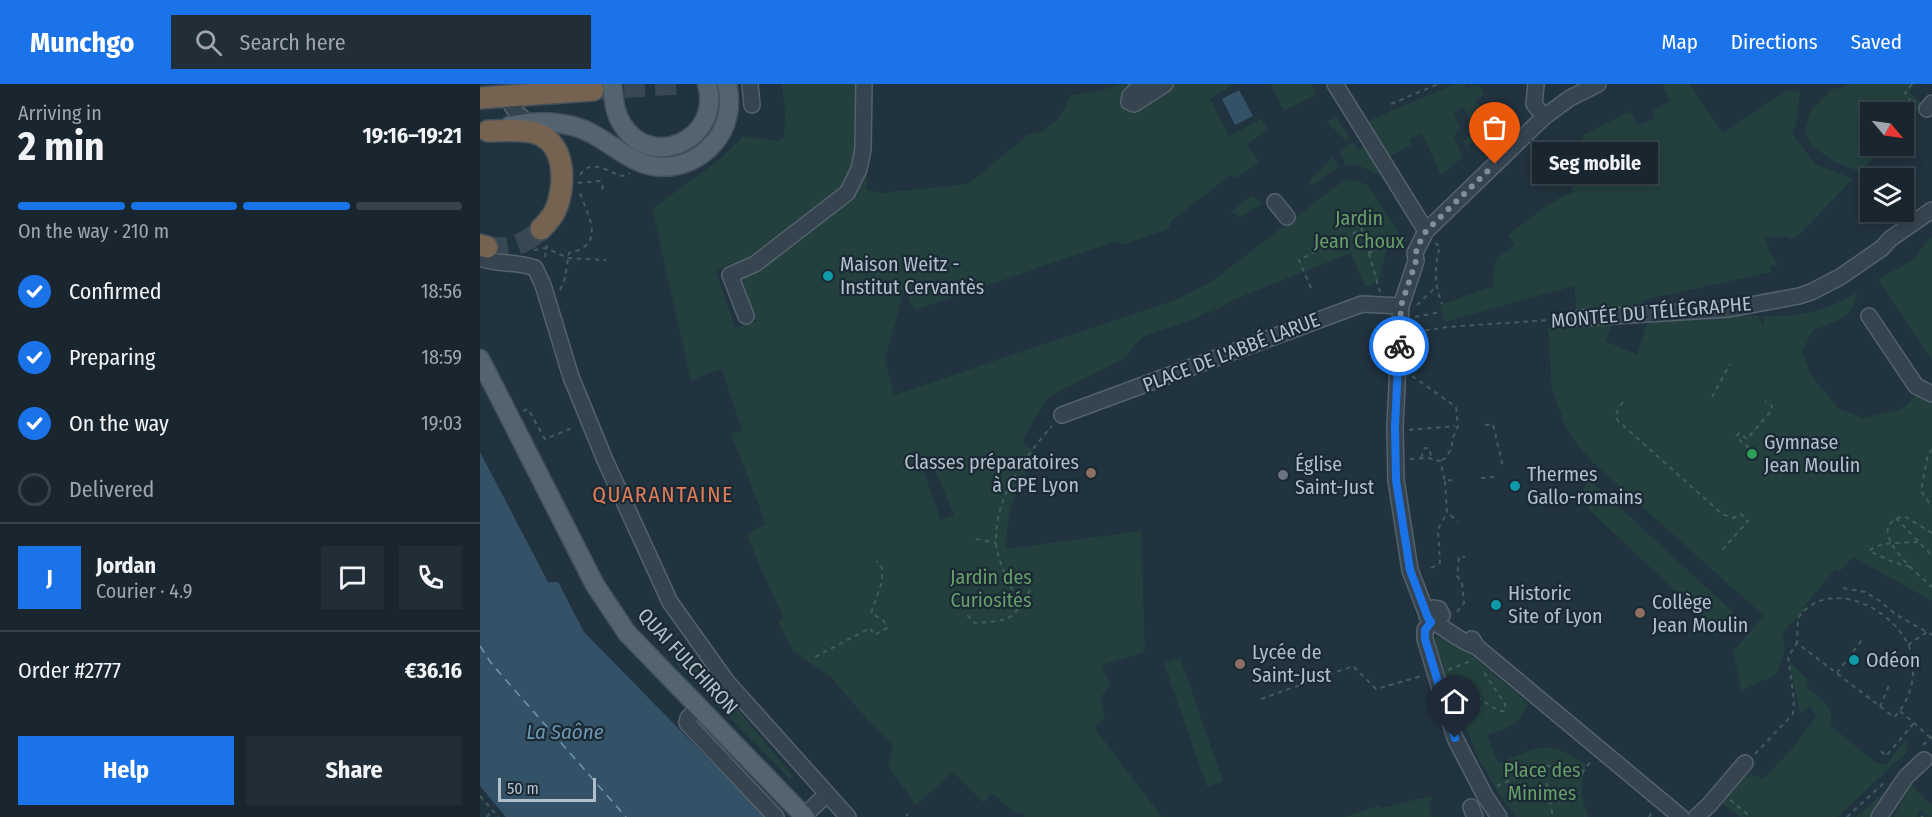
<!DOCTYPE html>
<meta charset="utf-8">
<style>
:root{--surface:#19262f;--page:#222e37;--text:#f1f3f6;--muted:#9fa5aa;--line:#37434b;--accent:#1a73e8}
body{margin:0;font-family:"Fira Sans Condensed",sans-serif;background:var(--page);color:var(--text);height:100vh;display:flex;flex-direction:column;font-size:22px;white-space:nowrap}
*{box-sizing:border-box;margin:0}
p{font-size:20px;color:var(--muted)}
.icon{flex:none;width:33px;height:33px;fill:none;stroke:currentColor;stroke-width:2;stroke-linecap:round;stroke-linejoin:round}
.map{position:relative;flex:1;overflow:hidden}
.sheet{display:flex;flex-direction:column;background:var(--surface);width:480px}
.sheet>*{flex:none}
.needle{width:39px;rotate:119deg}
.buttons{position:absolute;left:1380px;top:18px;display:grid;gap:12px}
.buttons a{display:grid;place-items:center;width:54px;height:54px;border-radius:0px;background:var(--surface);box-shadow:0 3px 15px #0003,0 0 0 2px var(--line);font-size:30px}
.scale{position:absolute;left:18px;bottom:15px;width:98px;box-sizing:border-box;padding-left:6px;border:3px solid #b1bfca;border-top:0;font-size:16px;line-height:21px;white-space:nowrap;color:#b1bfca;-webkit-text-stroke:4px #1a2934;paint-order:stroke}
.pin{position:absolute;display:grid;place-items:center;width:51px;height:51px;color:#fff;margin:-62px -26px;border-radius:50% 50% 50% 0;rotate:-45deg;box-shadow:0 0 6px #0007}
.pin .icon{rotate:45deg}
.courier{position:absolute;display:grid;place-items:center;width:60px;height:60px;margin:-30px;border:4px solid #1a73e8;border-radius:50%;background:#fff;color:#222;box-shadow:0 2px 8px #0007}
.bubble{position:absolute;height:42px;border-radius:0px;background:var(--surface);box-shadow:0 3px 15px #0003,0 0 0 2px var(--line);font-size:20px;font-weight:700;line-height:42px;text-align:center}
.overview em{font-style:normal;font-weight:700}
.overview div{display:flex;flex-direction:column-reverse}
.overview{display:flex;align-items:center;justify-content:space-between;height:102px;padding:0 18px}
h1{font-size:39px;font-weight:700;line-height:45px}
.bar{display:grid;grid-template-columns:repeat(4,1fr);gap:9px 6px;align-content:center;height:72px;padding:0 18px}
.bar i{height:8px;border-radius:4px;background:var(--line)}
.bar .active{background:var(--accent)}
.bar p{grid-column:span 4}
.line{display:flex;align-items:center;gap:15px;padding:0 18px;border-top:2px solid var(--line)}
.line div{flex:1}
.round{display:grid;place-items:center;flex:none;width:63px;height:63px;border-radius:0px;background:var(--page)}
ol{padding:0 18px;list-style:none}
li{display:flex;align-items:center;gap:18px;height:66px}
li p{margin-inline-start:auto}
li .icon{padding:6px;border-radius:50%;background:var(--accent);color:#fff;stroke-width:4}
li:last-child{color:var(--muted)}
li i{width:33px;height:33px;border:3px solid var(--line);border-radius:50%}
.cta{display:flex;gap:12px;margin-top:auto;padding:12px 18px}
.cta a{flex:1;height:69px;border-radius:0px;background:var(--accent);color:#fff;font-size:24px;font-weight:700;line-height:69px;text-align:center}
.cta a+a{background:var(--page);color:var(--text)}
header{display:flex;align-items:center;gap:36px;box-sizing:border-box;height:84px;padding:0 30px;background:var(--accent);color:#fff}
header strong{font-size:28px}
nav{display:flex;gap:33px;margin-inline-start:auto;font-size:21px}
.search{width:420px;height:54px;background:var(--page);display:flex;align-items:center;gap:15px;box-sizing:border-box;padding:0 21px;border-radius:0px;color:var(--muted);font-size:22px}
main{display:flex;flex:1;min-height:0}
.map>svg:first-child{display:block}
.green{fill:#23403f;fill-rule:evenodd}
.water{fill:#335268}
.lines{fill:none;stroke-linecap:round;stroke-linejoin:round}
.ferry{stroke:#6e96b1;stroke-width:1.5;stroke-dasharray:8 6;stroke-linecap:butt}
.highway-tunnel{stroke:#374854;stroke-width:21;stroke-dasharray:21 10;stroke-linecap:butt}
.minor-casing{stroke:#53626d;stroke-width:18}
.major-casing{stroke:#41505b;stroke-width:21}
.highway-casing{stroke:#404f5a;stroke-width:24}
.path{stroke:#415c5b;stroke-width:2;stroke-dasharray:4.5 4.5;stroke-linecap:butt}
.minor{stroke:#35444f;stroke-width:15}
.major{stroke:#53646f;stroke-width:18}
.highway{stroke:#766251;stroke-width:21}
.done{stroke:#7f8e99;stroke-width:6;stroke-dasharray:0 10.8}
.route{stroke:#1a73e8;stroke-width:8}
.culture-dot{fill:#0f9aa8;stroke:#1a2934;stroke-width:2}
.leisure-dot{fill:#2e9e5b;stroke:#1a2934;stroke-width:2}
.education-dot{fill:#8d6e63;stroke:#1a2934;stroke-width:2}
.worship-dot{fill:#6b7280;stroke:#1a2934;stroke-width:2}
.labels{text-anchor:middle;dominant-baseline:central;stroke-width:4.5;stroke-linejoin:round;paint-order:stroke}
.park-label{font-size:20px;fill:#669e69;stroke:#1a2934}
.poi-label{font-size:20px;fill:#b1bfca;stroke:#1a2934;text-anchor:start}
.street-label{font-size:20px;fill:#b1bfca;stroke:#1a2934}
.water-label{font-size:21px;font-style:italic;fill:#6e96b1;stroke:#1a2934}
.quarter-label{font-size:22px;letter-spacing:1.5px;fill:#e07c57;stroke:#1a2934}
</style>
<header>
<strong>Munchgo</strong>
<div class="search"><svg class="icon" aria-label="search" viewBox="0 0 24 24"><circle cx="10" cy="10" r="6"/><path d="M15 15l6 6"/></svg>Search here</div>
<nav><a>Map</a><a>Directions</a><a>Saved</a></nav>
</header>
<main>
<section class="sheet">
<div class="overview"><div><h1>2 min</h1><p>Arriving in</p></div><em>19:16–19:21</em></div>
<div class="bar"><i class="active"></i><i class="active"></i><i class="active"></i><i></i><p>On the way · 210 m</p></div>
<ol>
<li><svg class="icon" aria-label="check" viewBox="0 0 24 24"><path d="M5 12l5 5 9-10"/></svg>Confirmed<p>18:56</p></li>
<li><svg class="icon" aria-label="check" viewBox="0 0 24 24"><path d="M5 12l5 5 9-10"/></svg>Preparing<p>18:59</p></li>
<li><svg class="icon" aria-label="check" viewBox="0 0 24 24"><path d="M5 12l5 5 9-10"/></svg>On the way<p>19:03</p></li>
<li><i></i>Delivered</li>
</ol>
<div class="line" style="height:108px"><b class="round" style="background:var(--accent);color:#fff">J</b><div><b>Jordan</b><p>Courier · 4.9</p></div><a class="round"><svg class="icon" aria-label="chat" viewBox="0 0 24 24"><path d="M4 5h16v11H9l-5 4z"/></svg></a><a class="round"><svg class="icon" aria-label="phone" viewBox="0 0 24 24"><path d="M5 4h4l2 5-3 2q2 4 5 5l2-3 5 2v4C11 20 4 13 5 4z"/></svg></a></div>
<div class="line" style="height:78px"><div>Order #2777</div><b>€36.16</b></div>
<div class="cta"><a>Help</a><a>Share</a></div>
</section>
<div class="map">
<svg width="1452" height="733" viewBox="0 0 1452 733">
<rect width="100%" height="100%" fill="#21333f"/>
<g class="green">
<path d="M 302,0 L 379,0 L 390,16 L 391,49 L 386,105 L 402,109 L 488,100 L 548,51 L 563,47 L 578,35 L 585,24 L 590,11 L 616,8 L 642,0 L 754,0 L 730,15 L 749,52 L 781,35 L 788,45 L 767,61 L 779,78 L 757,94 L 751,91 L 691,137 L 688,145 L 642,161 L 637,157 L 435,226 L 424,207 L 405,275 L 414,311 L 698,215 L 731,198 L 863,97 L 874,96 L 888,101 L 923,156 L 907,165 L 898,198 L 885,203 L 871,169 L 760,213 L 722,232 L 743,216 L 717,234 L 666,251 L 660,255 L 645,274 L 568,313 L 542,356 L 557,372 C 537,401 525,430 526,465 L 661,447 L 665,568 L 622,581 L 630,602 L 620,614 L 625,634 L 614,643 L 682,733 L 544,733 L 544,729 L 535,729 L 512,709 L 504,719 L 473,688 L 436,721 L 408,682 L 413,661 L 388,636 L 350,592 L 314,568 L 298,538 L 304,534 L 280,483 L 267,450 L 286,440 L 251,350 L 262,346 L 242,285 L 211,296 L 172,125 L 240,75 L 263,52 L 298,57 L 306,53 L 304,50 L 305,29 ZM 253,178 L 276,237 L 310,227 L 255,244 L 236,187 ZM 449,372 L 474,431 L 461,436 L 439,375 Z"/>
<polygon points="790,0 831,0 837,10 804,27"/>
<polygon points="975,0 984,0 987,5 998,1 1005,10 995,17 1009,33 1012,40 986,63 984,57 997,46 983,23 974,29 980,44 974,52 983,73 961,91 942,49 930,55 932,61 909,73 888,37"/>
<path d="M 1182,0 L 1209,0 L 1243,49 L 1308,6 L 1320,8 L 1316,41 L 1312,49 L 1335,80 L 1373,95 L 1320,150 L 1311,156 L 1309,153 L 1285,153 L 1291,171 L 1298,181 L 1289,183 L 1292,188 L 1163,216 L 1163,224 L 1097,229 L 1094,202 L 964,238 L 960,221 L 1014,202 L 1013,189 L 1017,173 L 1030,165 L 1035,159 L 1028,152 C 1044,138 1074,114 1093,108 L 1091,102 L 1107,95 L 1100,82 L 1088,86 L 1084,83 L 1081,76 L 1103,65 L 1101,58 L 1104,51 L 1150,27 L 1158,41 L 1175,34 L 1172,27 L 1190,17 Z"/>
<polygon points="1369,0 1435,0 1429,8 1442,20 1424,43 1424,28 1390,28 1390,62 1405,62 1380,88 1357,79 1331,62 1325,46 1331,26 1353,4 1360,5"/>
<polygon points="856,32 870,54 866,57 847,38"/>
<path d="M 873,58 L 879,66 L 885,63 L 901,88 L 899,90 C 886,86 877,77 863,83 L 865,78 L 859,68 Z"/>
<polygon points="853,73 859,82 832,102 828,98"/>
<polygon points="771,112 783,119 761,133 751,128"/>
<polygon points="1452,152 1452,276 1398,196 1433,175"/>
<path d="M 1378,208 C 1370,236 1359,237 1333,246 L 1322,268 L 1331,291 L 1359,325 L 1383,334 L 1422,325 L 1445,303 L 1452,300 L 1452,517 L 1373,473 L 1360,487 L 1355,485 L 1324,523 L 1325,525 L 1303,548 L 1305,566 L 1297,590 L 1261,607 L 1253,567 L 1284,532 L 1110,376 L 1087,347 L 1072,305 L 1068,244 L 1134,238 L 1125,257 L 1157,271 L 1168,235 L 1230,231 L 1278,232 L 1284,242 L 1284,232 C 1323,233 1345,227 1378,208 Z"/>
<polygon points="1110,396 1253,528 1237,547 1096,413"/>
<path d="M 966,550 L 1048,619 C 1040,642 1029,643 1007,651 L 1018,679 C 1058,665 1065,652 1106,681 C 1099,702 1100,713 1109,733 L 1036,733 L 1018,708 L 998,674 L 975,616 L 972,615 L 954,554 Z"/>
<polygon points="208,566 314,693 310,695 193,577"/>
<polygon points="700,574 743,697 727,703 684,579"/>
<path d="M 1309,577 L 1329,597 L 1326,602 C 1338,613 1356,623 1350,641 L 1395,678 L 1406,681 C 1414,672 1418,662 1428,655 L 1427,668 L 1357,733 L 1260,733 L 1241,718 L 1270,689 L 1283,695 L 1310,667 L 1336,632 L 1330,622 L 1320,629 Z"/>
<polygon points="1416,697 1388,733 1376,733"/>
<polygon points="1432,701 1452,722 1452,733 1447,733 1441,726 1436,730 1438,733 1413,733"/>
<polygon points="951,712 952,717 948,716 951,733 864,733 900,721 901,724"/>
</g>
<g class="water">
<polygon points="759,6 773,32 755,41 742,15"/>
<polygon points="0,368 68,498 78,498 104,548 285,733 26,733 0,702"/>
</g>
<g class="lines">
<polyline class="ferry" points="0,562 11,579 146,733"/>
<g class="highway-tunnel">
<polyline points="113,6 198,0"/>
<path d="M 7,163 C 29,166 45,161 61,145"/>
</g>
<defs>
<g id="minor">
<polyline points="270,0 272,21"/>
<polyline points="662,0 650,12 649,18 654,20 685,0"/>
<polyline points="855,0 946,147"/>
<polyline points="1056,0 1054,20 1064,33"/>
<polyline points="32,22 37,29 48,39"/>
<polyline points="1447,25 1452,19"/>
<polyline points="795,118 807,133"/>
<path d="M 0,174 C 18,181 36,177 55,184 L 63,201 L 91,293 L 125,376 L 190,518 L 247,598 L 368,733"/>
<polyline points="266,232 250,191 275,180 367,109 379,85 383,65 384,0"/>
<polyline points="1389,232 1436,302 1452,310"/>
<polyline points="1100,234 1249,225 1319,212 1331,208 1360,193 1402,164 1410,155 1452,126"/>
<polyline points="582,331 882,220 921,222"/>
<polyline points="947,532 950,525 954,524 959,525 962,531 956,538"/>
<polyline points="951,538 945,546 945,555 975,654 1005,712 1019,733"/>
<polyline points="992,555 997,563 1201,733"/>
<path d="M 997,563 C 980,558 965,543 949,536 L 930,486 L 916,396 L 915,342 L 921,222 L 936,177 L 935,169 L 946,147 L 1064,33 L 1090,14 L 1118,0"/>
<polyline points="220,623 208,634 207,639 296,733"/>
<polyline points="991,723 995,733"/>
<polyline points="324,732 347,710"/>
<polyline points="1216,733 1229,721 1265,679"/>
<polyline points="1399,733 1426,693 1444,676"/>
</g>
<g id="major">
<path d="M 132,0 C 134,14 134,28 142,40 C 171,88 243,55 227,0"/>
<path d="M 29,42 C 51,37 71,37 93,42 C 131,52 154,92 198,81 C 212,78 223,71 233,60 C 248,44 252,21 247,0"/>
<polyline points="0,275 115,501 147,549 325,733"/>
</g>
<g id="highway">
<polyline points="0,14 113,6"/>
<path d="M 8,47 C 23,47 41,45 55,49 C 87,58 86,103 75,127 C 72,134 66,139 61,145"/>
<polyline points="0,161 7,163"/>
</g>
</defs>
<use href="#minor" class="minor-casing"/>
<use href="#major" class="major-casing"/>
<use href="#highway" class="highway-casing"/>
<g class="path">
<polyline points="1432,0 1425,9 1434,22"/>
<polyline points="911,20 958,0"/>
<path d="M 100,91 C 111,73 127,88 142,92 L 150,89"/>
<polyline points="98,99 120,97 123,103 121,109"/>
<path d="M 955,159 L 960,162 C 954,183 954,200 962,220"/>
<polyline points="54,166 66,164 88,174 126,176"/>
<polyline points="888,169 907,162 919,155 926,157"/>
<polyline points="65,173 67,161"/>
<polyline points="831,204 819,176 882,145 900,208"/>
<path d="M 80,206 L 85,194 L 89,169 C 128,160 107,131 99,106"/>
<polyline points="937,221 956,203"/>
<polyline points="935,233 961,228"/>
<polyline points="936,248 967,243 1085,235"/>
<polyline points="932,292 976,323 978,342 972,356 972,364 965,374 960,377"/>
<polyline points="1232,313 1250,280"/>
<path d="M 1143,318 C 1139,324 1134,330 1138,337 L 1242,430 L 1253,434 L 1261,430 L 1268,437 L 1242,466"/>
<polyline points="43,327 48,325 65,355 95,343"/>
<polyline points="1005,341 1013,340 1023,383"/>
<polyline points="929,346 975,342"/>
<polyline points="1269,364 1256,353 1259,349 1267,355 1292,326 1292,322 1285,317"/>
<polyline points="1452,365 1448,370 1441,407 1452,423"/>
<polyline points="941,374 945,364 949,364 952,375"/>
<polyline points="930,375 948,374 960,377 965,397 972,396"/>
<polyline points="1001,394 1014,393"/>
<polyline points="965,397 967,429 978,437"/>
<polyline points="1416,434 1452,472"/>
<path d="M 1452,449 L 1424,432 C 1380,443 1437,489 1452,503"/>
<polyline points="496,455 516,459"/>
<path d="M 1430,483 L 1413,478 L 1389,467 C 1400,457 1424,459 1439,458"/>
<polyline points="951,484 960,479 958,445 967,429"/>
<polyline points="1363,504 1385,508 1400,517 1415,530 1452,551"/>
<path d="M 550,506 L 542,521 L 539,520 C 531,501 517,478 516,458 C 515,412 544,374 572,342"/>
<polyline points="977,528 984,519 982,498 977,492 979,473 985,473"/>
<path d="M 487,531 L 495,539 C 511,537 535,540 539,520"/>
<polyline points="1428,561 1447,548"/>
<polyline points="193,573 205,564"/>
<polyline points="335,573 390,544 394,551 407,544 404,537 391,529 402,498 402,484 396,477"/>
<polyline points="968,586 991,577"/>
<polyline points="1357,589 1384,553"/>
<polyline points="974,599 1019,627 1025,627 1025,620 1003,587"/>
<polyline points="781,615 873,582 896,605 941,592"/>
<polyline points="1400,623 1410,599"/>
<polyline points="1420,627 1451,654"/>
<polyline points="1443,661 1452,653"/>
<polyline points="1401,667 1406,672 1434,639"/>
<path d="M 1275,670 L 1313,630 L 1314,616 L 1308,573 L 1317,559 L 1414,633 C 1432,616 1439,583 1428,560 C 1412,529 1369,503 1335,519 C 1328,522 1323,528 1318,534 L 1317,559"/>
<polyline points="1063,681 1073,733"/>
<polyline points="1017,702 1063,681 1102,689 1111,677"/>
<polyline points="0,712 18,733"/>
<polyline points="1250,716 1271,733"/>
<polyline points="426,732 428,730"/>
<polyline points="1441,732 1443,733"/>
<polyline points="7,733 12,726"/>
<polyline points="1169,733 1172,728"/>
<polyline points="1367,733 1406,697"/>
</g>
<use href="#minor" class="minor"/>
<use href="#major" class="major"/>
<use href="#highway" class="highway"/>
</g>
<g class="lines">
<path class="done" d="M 919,262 L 921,222 L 936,177 C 934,165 941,157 946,147 L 1015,80"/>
<polyline class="route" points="919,262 915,342 916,396 930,486 948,534 951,538 945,546 945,555 975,654"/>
</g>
<g class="culture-dot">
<circle cx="348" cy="192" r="6"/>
<circle cx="1035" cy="402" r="6"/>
<circle cx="1016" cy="521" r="6"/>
<circle cx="1374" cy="576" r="6"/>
</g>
<circle class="leisure-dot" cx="1272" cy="370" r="6"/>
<g class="education-dot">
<circle cx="611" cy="389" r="6"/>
<circle cx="1160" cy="529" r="6"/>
<circle cx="760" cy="580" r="6"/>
</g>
<circle class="worship-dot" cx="803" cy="391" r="6"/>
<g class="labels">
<g class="park-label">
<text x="879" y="134">Jardin<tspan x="879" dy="23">Jean Choux</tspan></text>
<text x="511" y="493">Jardin des<tspan x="511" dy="23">Curiosités</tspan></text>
<text x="1062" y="686">Place des<tspan x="1062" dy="23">Minimes</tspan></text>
</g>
<g class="poi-label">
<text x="360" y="180">Maison Weitz -<tspan x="360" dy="23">Institut Cervantès</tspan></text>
<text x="1284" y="358">Gymnase<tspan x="1284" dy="23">Jean Moulin</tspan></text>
<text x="599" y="378" text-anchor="end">Classes préparatoires<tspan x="599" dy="23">à CPE Lyon</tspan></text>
<text x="815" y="380">Église<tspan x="815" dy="23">Saint-Just</tspan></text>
<text x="1047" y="390">Thermes<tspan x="1047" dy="23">Gallo-romains</tspan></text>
<text x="1028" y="509">Historic<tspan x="1028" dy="23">Site of Lyon</tspan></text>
<text x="1172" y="518">Collège<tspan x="1172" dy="23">Jean Moulin</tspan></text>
<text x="772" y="568">Lycée de<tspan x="772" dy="23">Saint-Just</tspan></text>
<text x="1386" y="576">Odéon</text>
</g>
<g class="street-label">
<text transform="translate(1171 228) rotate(-5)">MONTÉE DU TÉLÉGRAPHE</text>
<text transform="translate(751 268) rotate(-21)">PLACE DE L'ABBÉ LARUE</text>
<text transform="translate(208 577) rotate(47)">QUAI FULCHIRON</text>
</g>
<g class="water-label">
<text x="85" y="648">La Saône</text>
</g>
<g class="quarter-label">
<text x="183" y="410">QUARANTAINE</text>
</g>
</g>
</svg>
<div class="buttons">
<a><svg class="needle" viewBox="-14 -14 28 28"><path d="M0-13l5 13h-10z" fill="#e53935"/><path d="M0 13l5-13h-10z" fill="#9fa5aa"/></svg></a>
<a><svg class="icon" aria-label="layers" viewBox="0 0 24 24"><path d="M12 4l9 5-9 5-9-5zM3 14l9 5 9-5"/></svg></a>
</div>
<div class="scale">50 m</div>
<div class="pin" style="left:1015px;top:80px;background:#ea580c"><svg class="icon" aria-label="bag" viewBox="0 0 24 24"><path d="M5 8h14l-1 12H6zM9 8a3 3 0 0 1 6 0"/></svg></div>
<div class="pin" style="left:975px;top:654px;background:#1f2937"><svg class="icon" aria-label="home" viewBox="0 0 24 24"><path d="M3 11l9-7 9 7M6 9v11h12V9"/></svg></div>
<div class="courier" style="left:919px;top:262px"><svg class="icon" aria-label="bike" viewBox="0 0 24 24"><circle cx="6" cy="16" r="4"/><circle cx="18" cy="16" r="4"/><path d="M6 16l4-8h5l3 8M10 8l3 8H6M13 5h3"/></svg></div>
<div class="bubble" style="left:1052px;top:58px;width:126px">Seg mobile</div>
</div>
</main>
